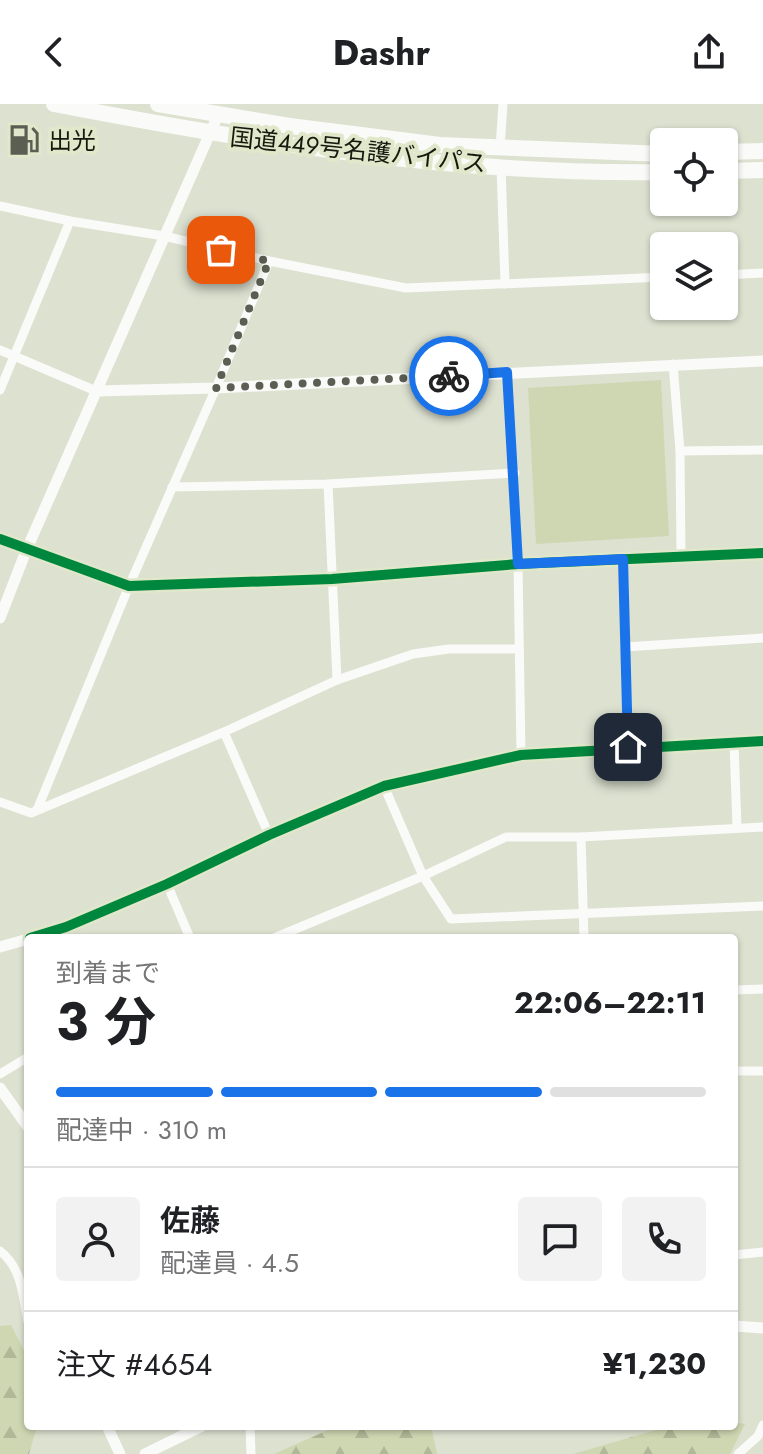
<!DOCTYPE html>
<html lang="ja">
<meta charset="utf-8">
<style>
:root{--surface:#fff;--page:#f2f2f2;--text:#202124;--muted:#757577;--line:#e0e0e0;--accent:#1a73e8}
body{margin:0;font-family:Jost,"Noto Sans JP",sans-serif;background:var(--page);color:var(--text);height:100vh;display:flex;flex-direction:column;font-size:30px;white-space:nowrap}
*{box-sizing:border-box;margin:0}
p{font-size:26px;color:var(--muted)}
.icon{flex:none;width:44px;height:44px;fill:none;stroke:currentColor;stroke-width:2;stroke-linecap:round;stroke-linejoin:round}
.map{position:relative;flex:1;overflow:hidden}
.side{position:absolute;left:24px;top:830px;width:714px;height:496px;display:flex;flex-direction:column;background:var(--surface);border-radius:8px;box-shadow:0 2px 6px #0004}
.side>*{flex:none}
.tools{position:absolute;left:650px;top:24px;display:grid;gap:16px}
.tools a{display:grid;place-items:center;width:88px;height:88px;border-radius:8px;background:var(--surface);box-shadow:0 2px 6px #0004;font-size:40px}
.pin{position:absolute;display:grid;place-items:center;width:68px;height:68px;color:#fff;margin:-34px;border-radius:16px;box-shadow:0 4px 12px #0006}
.courier{position:absolute;display:grid;place-items:center;width:80px;height:80px;margin:-40px;border:6px solid #1a73e8;border-radius:50%;background:#fff;color:#222;box-shadow:0 2px 10px #0007}
.head em{font-style:normal;font-weight:700}
.head div{display:flex;flex-direction:column-reverse}
.head{display:flex;align-items:center;justify-content:space-between;height:136px;padding:0 32px}
h1{font-size:52px;font-weight:700;line-height:60px}
.bar{display:grid;grid-template-columns:repeat(4,1fr);gap:12px 8px;align-content:center;height:96px;padding:0 32px}
.bar i{height:10px;border-radius:6px;background:var(--line)}
.bar .current{background:var(--accent)}
.bar p{grid-column:span 4}
.line{display:flex;align-items:center;gap:20px;padding:0 32px;border-top:2px solid var(--line)}
.line div{flex:1}
.round{display:grid;place-items:center;flex:none;width:84px;height:84px;border-radius:8px;background:var(--page)}
header{display:flex;justify-content:space-between;align-items:center;height:104px;padding:0 32px;background:var(--surface);font-size:36px;font-weight:700}
.map>svg:first-child{display:block}
.forest{fill:url(#forest-firs)}
.park{fill:#ced7b2}
.lines{fill:none;stroke-linecap:round;stroke-linejoin:round}
.minor{stroke:#fafaf8;stroke-width:9}
.tertiary{stroke:#fafaf8;stroke-width:11}
.trunk{stroke:#fafaf8;stroke-width:16}
.cycleway-casing{stroke:#e0e7ca;stroke-width:15}
.cycleway{stroke:#00873e;stroke-width:10}
.done{stroke:#5b5e52;stroke-width:8;stroke-dasharray:0 14.4}
.route{stroke:#1a73e8;stroke-width:10}
.labels{text-anchor:middle;dominant-baseline:central;stroke-width:8;stroke-linejoin:round;paint-order:stroke}
.poi-label{font-size:24px;fill:#16180e;stroke:#e0e7ca;text-anchor:start}
.street-label{font-size:24px;fill:#16180e;stroke:#e0e7ca}
</style>
<header><svg class="icon" aria-label="back" viewBox="0 0 24 24"><path d="M15 5l-7 7 7 7"/></svg>Dashr<svg class="icon" aria-label="share" viewBox="0 0 24 24"><path d="M12 15V3M7 8l5-5 5 5M5 13v7h14v-7"/></svg></header>
<div class="map">
<svg width="763" height="1350" viewBox="0 0 763 1350">
<defs>
<pattern id="forest-firs" width="22" height="20" patternUnits="userSpaceOnUse" patternTransform="scale(2)"><rect width="22" height="20" fill="#ced7b2"/><path d="M5 1l3.5 6h-7zM16 11l3.5 6h-7z" fill="#b0b898"/></pattern>
</defs>
<rect width="100%" height="100%" fill="#dce1d0"/>
<g class="forest">
<polygon points="11,1221 28,1254 28,1322 37,1322 29,1350 0,1350 0,1222"/>
<polygon points="734,1318 745,1320 730,1350 573,1350 670,1322 734,1322"/>
<polygon points="337,1322 431,1322 437,1350 274,1350"/>
</g>
<polygon class="park" points="661,276 669,432 536,440 528,284"/>
<g class="lines">
<g class="minor">
<polyline points="500,44 503,0"/>
<polyline points="501,62 505,180"/>
<polyline points="0,102 70,117 164,132 269,157 406,184 664,173"/>
<polyline points="724,171 763,169"/>
<polyline points="0,246 96,287"/>
<polyline points="673,260 680,347 681,453"/>
<polyline points="507,268 518,460 521,651"/>
<polyline points="0,286 70,117"/>
<polyline points="680,347 763,346"/>
<polyline points="328,380 337,576"/>
<polyline points="172,383 328,380 515,369"/>
<polyline points="0,435 129,482 332,475 518,460 763,449"/>
<polyline points="623,455 628,643"/>
<polyline points="625,543 763,534"/>
<polyline points="224,628 269,731"/>
<polyline points="734,639 737,723"/>
<polyline points="384,682 423,772 451,815 763,802"/>
<polyline points="0,698 31,709 224,628 337,576 413,550 449,545 519,545"/>
<polyline points="37,706 129,482 216,284 269,157"/>
<polyline points="581,733 584,834"/>
<polyline points="167,780 190,834"/>
<polyline points="274,834 423,772 506,733 581,733 763,723"/>
<polyline points="734,886 763,885"/>
<polyline points="734,967 763,967"/>
<polyline points="0,970 28,953"/>
<path d="M 0,1147 C 22,1164 23,1192 28,1218"/>
<polyline points="734,1151 763,1148"/>
<polyline points="250,1322 251,1350"/>
<polyline points="738,1350 758,1332 763,1321"/>
</g>
<g class="tertiary">
<polyline points="96,287 216,284 763,257"/>
<polyline points="0,514 26,447 218,11"/>
<polyline points="30,834 66,823 167,780 269,731 384,682 521,651 763,637"/>
<polyline points="0,843 28,835"/>
<polyline points="0,984 28,1023"/>
<polyline points="734,1222 763,1224"/>
<polyline points="107,1322 120,1350"/>
<polyline points="145,1350 202,1322"/>
</g>
<g class="trunk">
<path d="M 54,0 C 255,39 459,71 664,68"/>
<polyline points="158,0 290,22 440,41 664,50"/>
<polyline points="724,48 763,47"/>
<polyline points="724,67 763,66"/>
</g>
<defs>
<g id="cycleway">
<polyline points="0,435 129,482 332,475 518,460 763,449"/>
<polyline points="30,834 66,823 167,780 269,731 384,682 521,651 763,637"/>
</g>
</defs>
<use href="#cycleway" class="cycleway-casing"/>
<use href="#cycleway" class="cycleway"/>
</g>
<g class="lines">
<polyline class="done" points="221,146 269,157 216,284 449,272"/>
<polyline class="route" points="449,272 507,268 518,460 623,455 628,643"/>
</g>
<defs>
<symbol id="fuel-bare" viewBox="-9 -9 18 18"><path d="M-5.5-6h7V0h2V4h1.3V-2.5L3-4.5l.8-.8L6-3V5H2.5V1h-1V6h-7ZM-4.2-4.7v3.2H.2V-4.7Z" fill="#5b5e52" stroke="#e0e7ca" stroke-width="2.5" paint-order="stroke"/></symbol>
</defs>
<g fill-rule="evenodd">
<use href="#fuel-bare" x="2" y="14" width="44" height="44"/>
</g>
<g class="labels">
<g class="poi-label">
<text x="48" y="36">出光</text>
</g>
<g class="street-label">
<text transform="translate(358 46) rotate(6)">国道449号名護バイパス</text>
</g>
</g>
</svg>
<div class="tools">
<a><svg class="icon" aria-label="locate" viewBox="0 0 24 24"><circle cx="12" cy="12" r="6"/><path d="M12 2v4M12 18v4M2 12h4M18 12h4"/></svg></a>
<a><svg class="icon" aria-label="layers" viewBox="0 0 24 24"><path d="M12 4l9 5-9 5-9-5zM3 14l9 5 9-5"/></svg></a>
</div>
<div class="pin" style="left:221px;top:146px;background:#ea580c"><svg class="icon" aria-label="bag" viewBox="0 0 24 24"><path d="M5 8h14l-1 12H6zM9 8a3 3 0 0 1 6 0"/></svg></div>
<div class="pin" style="left:628px;top:643px;background:#1f2937"><svg class="icon" aria-label="home" viewBox="0 0 24 24"><path d="M3 11l9-7 9 7M6 9v11h12V9"/></svg></div>
<div class="courier" style="left:449px;top:272px"><svg class="icon" aria-label="bike" viewBox="0 0 24 24"><circle cx="6" cy="16" r="4"/><circle cx="18" cy="16" r="4"/><path d="M6 16l4-8h5l3 8M10 8l3 8H6M13 5h3"/></svg></div>
<section class="side">
<div class="head"><div><h1>3 分</h1><p>到着まで</p></div><em>22:06–22:11</em></div>
<div class="bar"><i class="current"></i><i class="current"></i><i class="current"></i><i></i><p>配達中 · 310 m</p></div>
<div class="line" style="height:144px"><a class="round"><svg class="icon" aria-label="person" viewBox="0 0 24 24"><circle cx="12" cy="8" r="4"/><path d="M4 21q1-7 8-7t8 7"/></svg></a><div><b>佐藤</b><p>配達員 · 4.5</p></div><a class="round"><svg class="icon" aria-label="chat" viewBox="0 0 24 24"><path d="M4 5h16v11H9l-5 4z"/></svg></a><a class="round"><svg class="icon" aria-label="phone" viewBox="0 0 24 24"><path d="M5 4h4l2 5-3 2q2 4 5 5l2-3 5 2v4C11 20 4 13 5 4z"/></svg></a></div>
<div class="line" style="height:104px"><div>注文 #4654</div><b>¥1,230</b></div>
</section>
</div>
